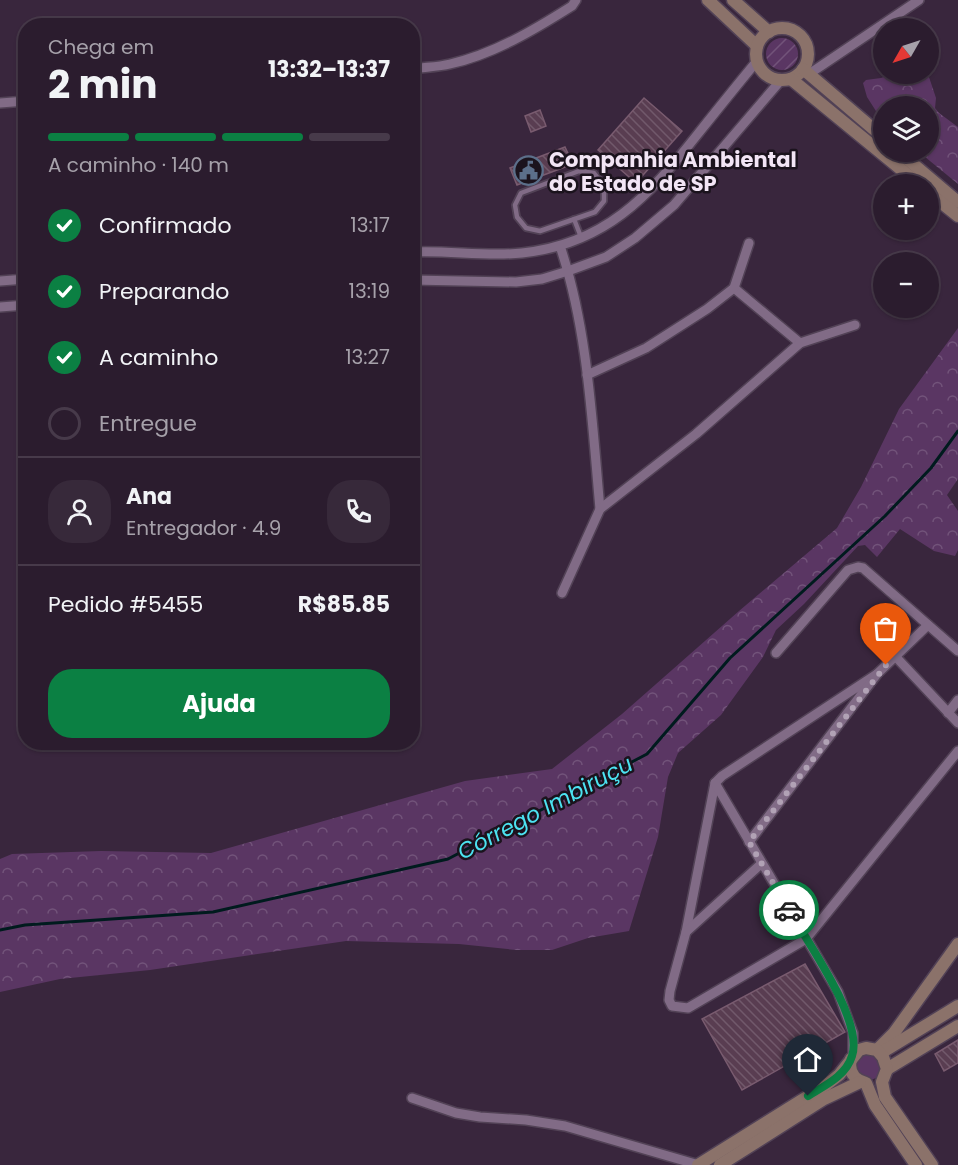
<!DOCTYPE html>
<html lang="pt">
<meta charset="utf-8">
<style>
:root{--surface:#2b1c2e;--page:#37293a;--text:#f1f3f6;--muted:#a6a1aa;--line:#473a4a;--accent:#0b8043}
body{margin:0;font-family:Poppins,sans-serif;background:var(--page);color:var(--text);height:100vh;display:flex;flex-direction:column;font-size:22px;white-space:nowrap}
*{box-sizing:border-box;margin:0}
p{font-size:20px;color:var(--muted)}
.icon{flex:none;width:33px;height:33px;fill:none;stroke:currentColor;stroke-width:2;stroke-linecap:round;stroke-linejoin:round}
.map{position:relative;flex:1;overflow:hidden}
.side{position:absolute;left:18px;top:18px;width:402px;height:732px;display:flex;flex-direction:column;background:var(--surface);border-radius:24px;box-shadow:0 2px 4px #0004,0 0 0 2px var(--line)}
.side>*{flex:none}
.needle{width:39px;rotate:231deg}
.fabs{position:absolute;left:873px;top:18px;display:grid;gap:12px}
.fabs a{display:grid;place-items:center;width:66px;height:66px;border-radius:50%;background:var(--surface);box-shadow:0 2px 4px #0004,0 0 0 2px var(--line);font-size:30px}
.pin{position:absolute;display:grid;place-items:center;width:51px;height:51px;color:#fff;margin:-62px -26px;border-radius:50% 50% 50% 0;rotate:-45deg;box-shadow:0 0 6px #0007}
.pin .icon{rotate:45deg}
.courier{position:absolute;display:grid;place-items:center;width:60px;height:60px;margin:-30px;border:4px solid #0b8043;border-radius:50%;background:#fff;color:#222;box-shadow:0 2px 8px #0007}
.overview em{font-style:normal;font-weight:700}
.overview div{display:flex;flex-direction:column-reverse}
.overview{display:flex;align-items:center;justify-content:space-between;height:102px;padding:0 30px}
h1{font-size:39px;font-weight:700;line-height:45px}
.bar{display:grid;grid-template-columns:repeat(4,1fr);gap:9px 6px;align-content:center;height:72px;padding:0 30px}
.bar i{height:8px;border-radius:4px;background:var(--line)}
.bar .on{background:var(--accent)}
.bar p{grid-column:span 4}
.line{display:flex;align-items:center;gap:15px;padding:0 30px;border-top:2px solid var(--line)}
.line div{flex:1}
.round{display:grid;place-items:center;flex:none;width:63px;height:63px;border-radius:24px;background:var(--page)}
ol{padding:0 30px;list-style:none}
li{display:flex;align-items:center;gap:18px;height:66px}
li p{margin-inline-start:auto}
li .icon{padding:6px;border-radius:50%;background:var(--accent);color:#fff;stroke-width:4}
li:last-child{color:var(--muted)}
li i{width:33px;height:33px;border:3px solid var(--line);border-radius:50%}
.action{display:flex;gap:12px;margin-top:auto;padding:12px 30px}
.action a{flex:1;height:69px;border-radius:24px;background:var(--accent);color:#fff;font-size:24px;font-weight:700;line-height:69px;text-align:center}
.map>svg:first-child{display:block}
.green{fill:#5a3663}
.forest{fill:url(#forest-crowns)}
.garden{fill:url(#garden-furrows)}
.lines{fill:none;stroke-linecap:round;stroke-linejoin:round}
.stream{stroke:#001b1e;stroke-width:3}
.building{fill:url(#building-back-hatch);stroke:#795b6f;stroke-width:1.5}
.lane-casing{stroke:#524256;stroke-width:8}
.street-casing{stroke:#524256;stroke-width:12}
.secondary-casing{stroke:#524256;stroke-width:15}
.lane{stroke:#816b86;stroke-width:4.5}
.street{stroke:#816b86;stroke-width:9}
.secondary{stroke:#8b726a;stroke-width:12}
.done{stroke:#b1a2b5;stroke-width:6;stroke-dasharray:0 10.8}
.route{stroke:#0b8043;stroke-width:8}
.labels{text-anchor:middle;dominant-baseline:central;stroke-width:5;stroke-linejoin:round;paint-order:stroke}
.poi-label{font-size:21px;font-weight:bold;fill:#f2e5f5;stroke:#1b131d;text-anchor:start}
.water-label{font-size:22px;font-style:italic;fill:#4ce3f1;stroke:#1b131d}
</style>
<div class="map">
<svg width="958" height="1165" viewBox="0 0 958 1165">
<defs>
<pattern id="forest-crowns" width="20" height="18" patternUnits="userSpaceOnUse" patternTransform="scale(1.5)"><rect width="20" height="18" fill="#5a3663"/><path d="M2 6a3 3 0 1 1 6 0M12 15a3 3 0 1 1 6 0" fill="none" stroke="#72537a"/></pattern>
<pattern id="garden-furrows" width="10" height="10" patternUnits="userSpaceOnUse" patternTransform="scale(1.5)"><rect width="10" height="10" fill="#5a3663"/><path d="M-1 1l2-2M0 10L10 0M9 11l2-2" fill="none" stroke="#72537a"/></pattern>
<pattern id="building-back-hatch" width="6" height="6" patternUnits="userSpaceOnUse" patternTransform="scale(1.5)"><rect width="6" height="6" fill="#593d51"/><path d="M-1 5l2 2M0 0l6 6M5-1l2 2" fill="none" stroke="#71596b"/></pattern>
</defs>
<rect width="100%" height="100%" fill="#39263d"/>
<polygon class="green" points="866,1050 883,1062 878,1077 869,1081 858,1077 853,1060"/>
<g class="forest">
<polygon points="928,74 936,98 935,108 939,113 958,127 958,184 919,152 928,152 928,106 884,106 883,122 867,97 863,83 866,80 881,78 891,74"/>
<polygon points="958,328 958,479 947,495 958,511 958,550 955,556 934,551 900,529 877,557 865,545 858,546 804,604 776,630 763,657 721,715 678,753 668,777 658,837 629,931 588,938 552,950 516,950 459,944 346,941 150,970 60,979 0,992 0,859 12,854 101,851 211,853 465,781 552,769 622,714 739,611 837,528 861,487 899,409"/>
</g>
<circle class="garden" cx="782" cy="54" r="16"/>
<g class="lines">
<polyline class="stream" points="0,930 25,925 213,912 448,859 647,754 730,658 885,516 931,468 958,431"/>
</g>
<g class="building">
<polygon points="644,98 682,131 636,183 598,150"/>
<polygon points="540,110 546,126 531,132 525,116"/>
<polygon points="565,147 573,164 517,185 510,168"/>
<polygon points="805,964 845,1032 742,1090 702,1019"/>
<polygon points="958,1040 958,1063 944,1071 935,1054"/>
</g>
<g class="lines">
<defs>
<g id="lane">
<polygon points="579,171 594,173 604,186 604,201 595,212 540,231 526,228 517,217 515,205 521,193"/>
<polyline points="574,219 581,237"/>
</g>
<g id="street">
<path d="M 412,69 C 425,67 438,67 450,64 C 494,54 534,30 572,6 L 576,0"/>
<polyline points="809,74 919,0"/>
<polyline points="0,103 26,101"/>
<path d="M 560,246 C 588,329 592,422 600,509"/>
<path d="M 412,252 C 449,250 486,257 522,253 C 605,244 648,197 697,135 C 717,110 737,85 757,61"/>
<polyline points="412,280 516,282 542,279 568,271 606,257 635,238 674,205 781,80"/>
<polyline points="0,281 26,279"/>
<polyline points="734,288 800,343"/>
<polyline points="0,307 26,305"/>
<polyline points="587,375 646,348 707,309 734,288 749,243"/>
<polyline points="562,593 600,509 696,434 800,343 855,325"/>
<polyline points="776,653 848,570 858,567 863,568 958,651"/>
<polyline points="895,656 958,723"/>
<polyline points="877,674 722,776 715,783 686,932 670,991 669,1000 672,1006 688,1008 806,939 958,751"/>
<polyline points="948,713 958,700"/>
<polyline points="715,783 838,992 853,1033 853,1055"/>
<polyline points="749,842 877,674 928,625"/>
<polyline points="686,932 761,864"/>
<polyline points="412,1098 456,1113 480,1117 526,1120 565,1126 699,1165"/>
</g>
<g id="secondary">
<polyline points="708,0 757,46"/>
<polyline points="733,0 769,32"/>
<circle cx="782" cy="54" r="26"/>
<polyline points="803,69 884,138"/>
<polyline points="791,79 919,184"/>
<polyline points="899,152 958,202"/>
<polyline points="928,192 958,216"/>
<polyline points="877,1050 894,1033 958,944"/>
<polyline points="884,1051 958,1006"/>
<path d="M 851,1059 C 848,1071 854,1080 866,1083 L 875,1105 L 916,1165"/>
<polyline points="887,1069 958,1026"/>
<polyline points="698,1165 826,1085 839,1075 859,1050 866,1048 877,1050 883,1057 887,1069 882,1082 885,1097 932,1165"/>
<polyline points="720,1165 824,1099 860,1082"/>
</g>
</defs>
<use href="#lane" class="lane-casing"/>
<use href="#street" class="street-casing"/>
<use href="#secondary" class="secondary-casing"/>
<use href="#lane" class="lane"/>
<use href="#street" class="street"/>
<use href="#secondary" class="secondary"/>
</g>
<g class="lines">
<polyline class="done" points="789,910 749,842 886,665"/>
<path class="route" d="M 789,910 C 807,941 864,1021 852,1056 C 846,1076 824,1086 808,1096"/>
</g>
<defs>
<symbol id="civic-ring" viewBox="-11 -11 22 22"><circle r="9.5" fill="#1b131d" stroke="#5c6f8a" stroke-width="1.5"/><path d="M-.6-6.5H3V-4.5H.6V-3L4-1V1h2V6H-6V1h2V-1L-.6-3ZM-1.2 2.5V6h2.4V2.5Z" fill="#5c6f8a"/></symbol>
</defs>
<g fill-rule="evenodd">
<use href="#civic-ring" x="512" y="154" width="33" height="33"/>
</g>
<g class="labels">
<g class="poi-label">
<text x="549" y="159">Companhia Ambiental<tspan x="549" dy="24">do Estado de SP</tspan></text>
</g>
<g class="water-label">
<text transform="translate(545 808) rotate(-28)">Córrego Imbiruçu</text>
</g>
</g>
</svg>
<div class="fabs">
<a><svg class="needle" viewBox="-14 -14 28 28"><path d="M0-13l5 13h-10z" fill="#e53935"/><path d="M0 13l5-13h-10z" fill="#a6a1aa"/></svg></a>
<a><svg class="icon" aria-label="layers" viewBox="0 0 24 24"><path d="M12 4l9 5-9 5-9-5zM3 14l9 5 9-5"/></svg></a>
<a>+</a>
<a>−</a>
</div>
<div class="pin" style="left:886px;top:665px;background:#ea580c"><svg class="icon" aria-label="bag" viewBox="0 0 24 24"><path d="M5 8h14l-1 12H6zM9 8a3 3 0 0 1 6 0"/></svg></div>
<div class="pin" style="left:808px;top:1096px;background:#1f2937"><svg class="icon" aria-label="home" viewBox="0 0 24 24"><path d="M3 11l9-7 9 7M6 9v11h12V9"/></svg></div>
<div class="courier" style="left:789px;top:910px"><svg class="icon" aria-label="car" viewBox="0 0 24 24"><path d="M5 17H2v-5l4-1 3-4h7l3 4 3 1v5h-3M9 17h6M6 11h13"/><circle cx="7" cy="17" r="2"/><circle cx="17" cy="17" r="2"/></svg></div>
<section class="side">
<div class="overview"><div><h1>2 min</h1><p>Chega em</p></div><em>13:32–13:37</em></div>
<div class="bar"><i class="on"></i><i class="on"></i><i class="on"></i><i></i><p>A caminho · 140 m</p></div>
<ol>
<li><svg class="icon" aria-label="check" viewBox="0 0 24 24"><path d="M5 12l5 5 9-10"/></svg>Confirmado<p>13:17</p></li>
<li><svg class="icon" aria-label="check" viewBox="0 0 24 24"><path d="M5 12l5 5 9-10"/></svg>Preparando<p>13:19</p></li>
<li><svg class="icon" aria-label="check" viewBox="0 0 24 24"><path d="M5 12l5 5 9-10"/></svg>A caminho<p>13:27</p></li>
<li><i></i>Entregue</li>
</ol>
<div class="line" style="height:108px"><a class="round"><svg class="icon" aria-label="person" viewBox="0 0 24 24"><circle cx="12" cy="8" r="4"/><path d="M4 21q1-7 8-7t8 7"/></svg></a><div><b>Ana</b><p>Entregador · 4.9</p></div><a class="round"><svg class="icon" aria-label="phone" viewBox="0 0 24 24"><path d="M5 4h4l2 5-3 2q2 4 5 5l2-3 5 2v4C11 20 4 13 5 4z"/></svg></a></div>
<div class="line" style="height:78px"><div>Pedido #5455</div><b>R$85.85</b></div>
<div class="action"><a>Ajuda</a></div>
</section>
</div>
